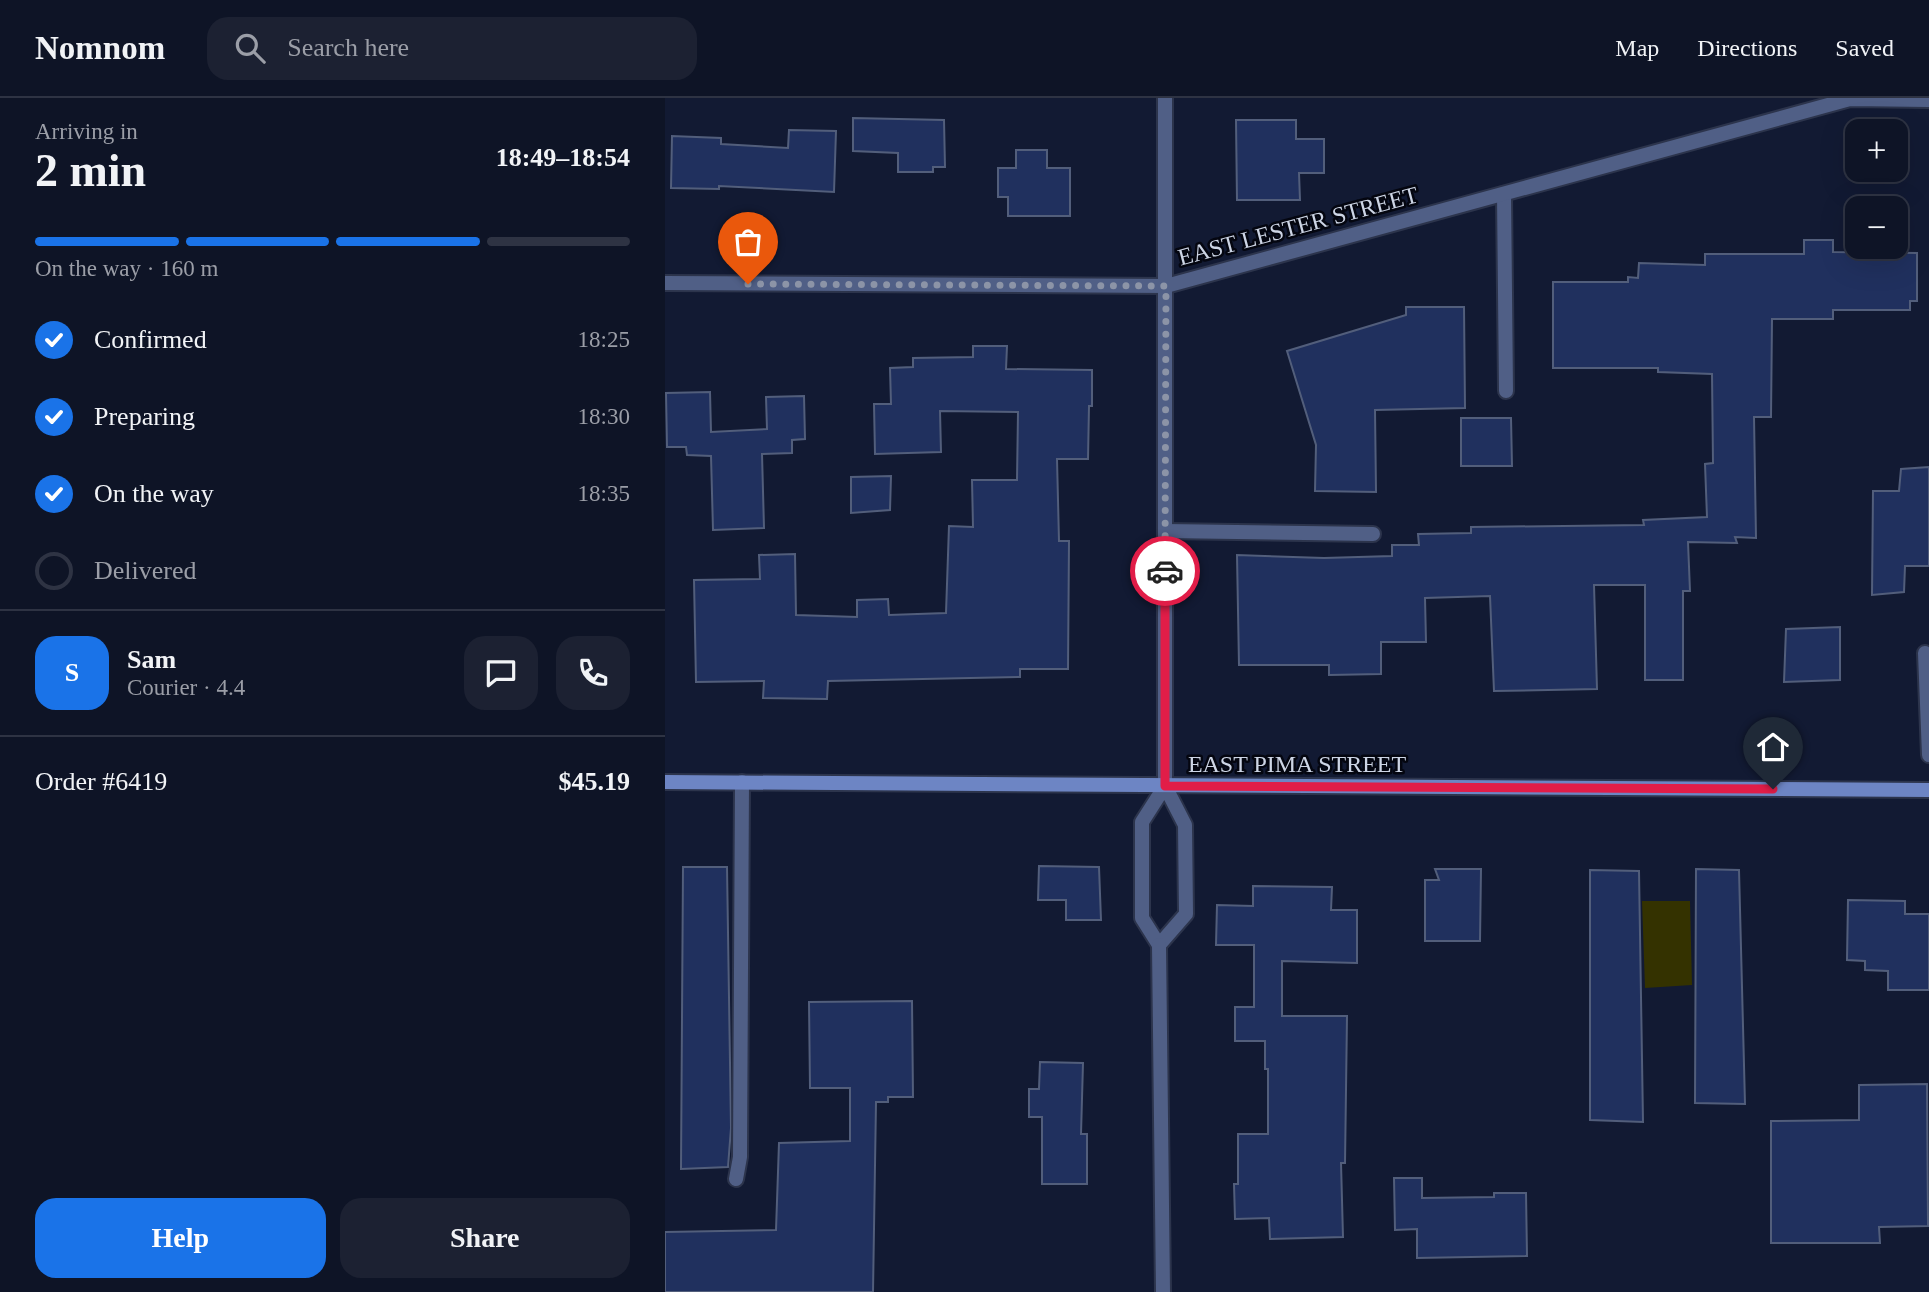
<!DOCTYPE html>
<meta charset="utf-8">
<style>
:root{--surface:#0e1426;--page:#1c2132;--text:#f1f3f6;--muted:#9b9ea7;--line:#2e3343;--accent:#1a73e8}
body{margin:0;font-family:"Times New Roman",serif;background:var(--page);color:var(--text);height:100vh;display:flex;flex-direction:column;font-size:26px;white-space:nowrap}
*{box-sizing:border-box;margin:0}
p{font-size:23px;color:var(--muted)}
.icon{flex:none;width:38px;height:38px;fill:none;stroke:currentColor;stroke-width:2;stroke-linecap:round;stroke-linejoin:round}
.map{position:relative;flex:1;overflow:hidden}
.panel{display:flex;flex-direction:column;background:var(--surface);width:665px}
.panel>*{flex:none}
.fabs{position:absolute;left:1180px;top:21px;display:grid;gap:14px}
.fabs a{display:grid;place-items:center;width:63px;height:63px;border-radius:14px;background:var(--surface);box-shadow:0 7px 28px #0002,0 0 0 2px var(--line);font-size:35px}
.pin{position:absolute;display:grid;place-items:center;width:60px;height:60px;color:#fff;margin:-72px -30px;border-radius:50% 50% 50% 0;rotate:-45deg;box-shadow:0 0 7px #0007}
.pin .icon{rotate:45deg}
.courier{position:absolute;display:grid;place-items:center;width:70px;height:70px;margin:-35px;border:5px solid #e11d48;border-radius:50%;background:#fff;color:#222;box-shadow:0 2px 9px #0007}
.overview em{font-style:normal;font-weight:800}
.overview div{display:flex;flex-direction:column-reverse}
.overview{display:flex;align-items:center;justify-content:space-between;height:119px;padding:0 35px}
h1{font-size:46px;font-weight:800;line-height:52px}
.bar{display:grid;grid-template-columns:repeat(4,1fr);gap:10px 7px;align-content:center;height:84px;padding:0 35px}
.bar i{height:9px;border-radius:5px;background:var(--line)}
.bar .selected{background:var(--accent)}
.bar p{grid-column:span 4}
.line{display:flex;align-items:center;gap:18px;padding:0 35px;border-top:2px solid var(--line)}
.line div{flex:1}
.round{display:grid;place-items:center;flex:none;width:74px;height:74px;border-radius:21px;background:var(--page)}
ol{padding:0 35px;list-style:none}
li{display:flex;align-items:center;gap:21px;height:77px}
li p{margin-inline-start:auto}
li .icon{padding:7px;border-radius:50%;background:var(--accent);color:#fff;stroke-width:4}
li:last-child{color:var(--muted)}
li i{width:38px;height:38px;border:4px solid var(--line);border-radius:50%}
.cta{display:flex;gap:14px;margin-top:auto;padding:14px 35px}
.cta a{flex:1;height:80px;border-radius:21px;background:var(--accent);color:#fff;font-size:28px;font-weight:800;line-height:80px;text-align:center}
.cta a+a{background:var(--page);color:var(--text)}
header{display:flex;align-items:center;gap:42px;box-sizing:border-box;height:98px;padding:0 35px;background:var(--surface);border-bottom:2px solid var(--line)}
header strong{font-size:33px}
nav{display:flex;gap:38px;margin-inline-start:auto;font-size:24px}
.search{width:490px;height:63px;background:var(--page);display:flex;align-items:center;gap:18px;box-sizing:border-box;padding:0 24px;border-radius:21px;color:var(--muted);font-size:26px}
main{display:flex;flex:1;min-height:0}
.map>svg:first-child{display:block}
.green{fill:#343200}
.building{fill:#20305e;stroke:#525e7b;stroke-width:2}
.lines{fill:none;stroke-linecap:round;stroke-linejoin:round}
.lane-casing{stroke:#2c344c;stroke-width:18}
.street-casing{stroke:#2c344c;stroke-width:18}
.secondary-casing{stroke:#2c344c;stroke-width:18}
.lane{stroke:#505f86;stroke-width:14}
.street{stroke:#505f86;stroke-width:14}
.secondary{stroke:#6d85c4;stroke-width:14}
.done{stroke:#8c94a7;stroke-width:7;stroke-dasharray:0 12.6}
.route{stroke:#e11d48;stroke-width:9}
.labels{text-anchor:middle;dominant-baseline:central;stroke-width:5;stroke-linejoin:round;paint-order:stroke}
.street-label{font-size:24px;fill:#cdd5e5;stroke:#040610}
</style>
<header>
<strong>Nomnom</strong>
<div class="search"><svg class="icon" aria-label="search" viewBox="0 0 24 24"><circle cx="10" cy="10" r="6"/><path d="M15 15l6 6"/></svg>Search here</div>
<nav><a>Map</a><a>Directions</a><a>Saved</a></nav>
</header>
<main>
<section class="panel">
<div class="overview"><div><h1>2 min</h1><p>Arriving in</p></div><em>18:49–18:54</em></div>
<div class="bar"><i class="selected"></i><i class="selected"></i><i class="selected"></i><i></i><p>On the way · 160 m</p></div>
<ol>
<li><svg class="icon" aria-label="check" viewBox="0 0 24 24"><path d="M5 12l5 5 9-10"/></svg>Confirmed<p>18:25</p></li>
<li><svg class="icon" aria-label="check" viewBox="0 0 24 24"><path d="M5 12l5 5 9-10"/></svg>Preparing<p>18:30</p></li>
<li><svg class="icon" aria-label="check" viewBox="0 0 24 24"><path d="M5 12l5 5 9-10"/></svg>On the way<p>18:35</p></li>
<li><i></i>Delivered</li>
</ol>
<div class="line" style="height:126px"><b class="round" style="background:var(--accent);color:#fff">S</b><div><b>Sam</b><p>Courier · 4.4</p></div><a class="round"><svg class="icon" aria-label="chat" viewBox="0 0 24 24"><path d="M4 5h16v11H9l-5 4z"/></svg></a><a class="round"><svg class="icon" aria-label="phone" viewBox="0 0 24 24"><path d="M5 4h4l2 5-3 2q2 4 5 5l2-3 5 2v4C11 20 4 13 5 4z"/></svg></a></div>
<div class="line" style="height:91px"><div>Order #6419</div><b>$45.19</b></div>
<div class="cta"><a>Help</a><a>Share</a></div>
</section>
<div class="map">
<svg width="1264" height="1194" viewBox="0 0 1264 1194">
<rect width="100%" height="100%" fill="#121a33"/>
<polygon class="green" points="977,803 1025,803 1027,887 980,890"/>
<g class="building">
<polygon points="188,20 279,22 280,69 268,69 268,74 233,74 233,55 188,53"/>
<polygon points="571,22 631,22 631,41 659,41 659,75 634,75 635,102 572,102"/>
<polygon points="124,32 171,33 169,94 54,88 54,91 6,90 7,38 56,40 56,46 123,50"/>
<polygon points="351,52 382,52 382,70 405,70 405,118 343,118 343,99 333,99 333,70 351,70"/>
<polygon points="1139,142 1168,142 1168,154 1252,155 1252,203 1245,203 1245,212 1168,212 1168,221 1107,221 1106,319 1089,319 1091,440 1070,439 1072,445 1023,444 1025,493 1018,493 1018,582 980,582 980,487 929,487 932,591 829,593 825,498 760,500 761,544 716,544 716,576 664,577 664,567 574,567 572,457 659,460 727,458 727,447 754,447 753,436 806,435 806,429 979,427 978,422 1042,419 1040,366 1048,365 1047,276 993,274 993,270 888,270 888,184 963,184 963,179 973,180 974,165 1040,167 1040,156 1139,156"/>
<polygon points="741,209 799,209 800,310 710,312 711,394 650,393 651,347 622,253 741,217"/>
<polygon points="308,248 342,248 341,271 427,272 427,308 424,308 423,361 392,361 394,443 404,443 403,571 355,571 355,579 163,583 162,601 98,600 99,583 31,584 29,482 95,481 94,457 130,456 131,517 192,519 192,502 223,501 224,517 281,515 284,428 308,429 307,382 352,382 353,314 275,313 276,354 210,356 209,306 226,306 225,270 248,269 248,260 308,259"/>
<polygon points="45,294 46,334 102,331 101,299 139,298 140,341 127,342 127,355 97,356 99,430 48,432 46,358 22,357 21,349 2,349 1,295"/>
<polygon points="796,320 846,320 847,368 796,368"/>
<polygon points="1264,369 1264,468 1240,468 1239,494 1207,497 1208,393 1234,393 1236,371"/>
<polygon points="226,378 225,412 186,415 186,379"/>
<polygon points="1175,529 1175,582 1119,584 1121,531"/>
<polygon points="374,768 434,769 436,822 401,822 401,802 373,802"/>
<polygon points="18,769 62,769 66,1030 63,1069 16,1071"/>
<polygon points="770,771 816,771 815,843 760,843 760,782 774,782"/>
<polygon points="1031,771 1074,772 1080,1006 1030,1005"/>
<polygon points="925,772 974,773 978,1024 925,1022"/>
<polygon points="588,788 667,789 666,812 692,812 692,865 617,863 617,918 682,918 680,1065 676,1065 678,1139 605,1141 604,1120 570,1121 569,1086 573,1086 573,1036 603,1036 603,971 600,971 600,943 570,943 570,909 589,909 589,847 551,847 552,807 588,808"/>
<polygon points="1183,802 1240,803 1240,816 1264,816 1264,892 1223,892 1223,873 1200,872 1200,863 1182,862"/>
<polygon points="247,903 248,999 223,999 223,1004 211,1004 208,1194 0,1194 0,1134 111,1132 114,1045 185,1043 185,990 145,990 144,904"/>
<polygon points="375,964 418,965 416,1036 422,1036 422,1086 377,1086 377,1019 364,1019 364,991 374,991"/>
<polygon points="1262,986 1263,1128 1214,1129 1215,1145 1106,1145 1106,1023 1194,1022 1194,987"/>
<polygon points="729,1080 757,1080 757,1100 829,1099 829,1095 861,1095 862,1158 752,1160 752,1131 730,1132"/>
</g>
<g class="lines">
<defs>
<g id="lane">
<polyline points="839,96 841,293"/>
<polyline points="500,433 708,436"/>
<polyline points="1260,555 1264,657"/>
<polyline points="71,1081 75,1059 77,684"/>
</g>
<g id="street">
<polyline points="0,185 501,188 1185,1 1264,2"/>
<polyline points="500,688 500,0"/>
<polygon points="500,688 520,727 521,816 494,847 477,820 477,724"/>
<polyline points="494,847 498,1194"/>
</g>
<polyline id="secondary" points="0,684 1264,692"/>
</defs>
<use href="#lane" class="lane-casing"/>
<use href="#street" class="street-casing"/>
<use href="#secondary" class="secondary-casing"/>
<use href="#lane" class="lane"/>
<use href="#street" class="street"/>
<use href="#secondary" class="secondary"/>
</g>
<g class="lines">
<polyline class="done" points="83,186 501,188 500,473"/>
<polyline class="route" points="500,473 500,688 1108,691"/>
</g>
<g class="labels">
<g class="street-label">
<text transform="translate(633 128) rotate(-15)">EAST LESTER STREET</text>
<text x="632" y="666">EAST PIMA STREET</text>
</g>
</g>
</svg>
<div class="fabs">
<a>+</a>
<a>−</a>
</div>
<div class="pin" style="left:83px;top:186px;background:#ea580c"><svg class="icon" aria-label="bag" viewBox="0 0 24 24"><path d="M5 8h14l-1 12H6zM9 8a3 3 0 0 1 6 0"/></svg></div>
<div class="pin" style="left:1108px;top:691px;background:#1f2937"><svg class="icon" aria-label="home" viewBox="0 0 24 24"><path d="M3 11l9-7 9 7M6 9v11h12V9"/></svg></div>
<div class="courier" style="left:500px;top:473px"><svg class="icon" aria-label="car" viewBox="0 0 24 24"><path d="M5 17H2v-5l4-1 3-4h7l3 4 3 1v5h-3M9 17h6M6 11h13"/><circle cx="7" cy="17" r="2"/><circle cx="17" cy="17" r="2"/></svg></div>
</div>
</main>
